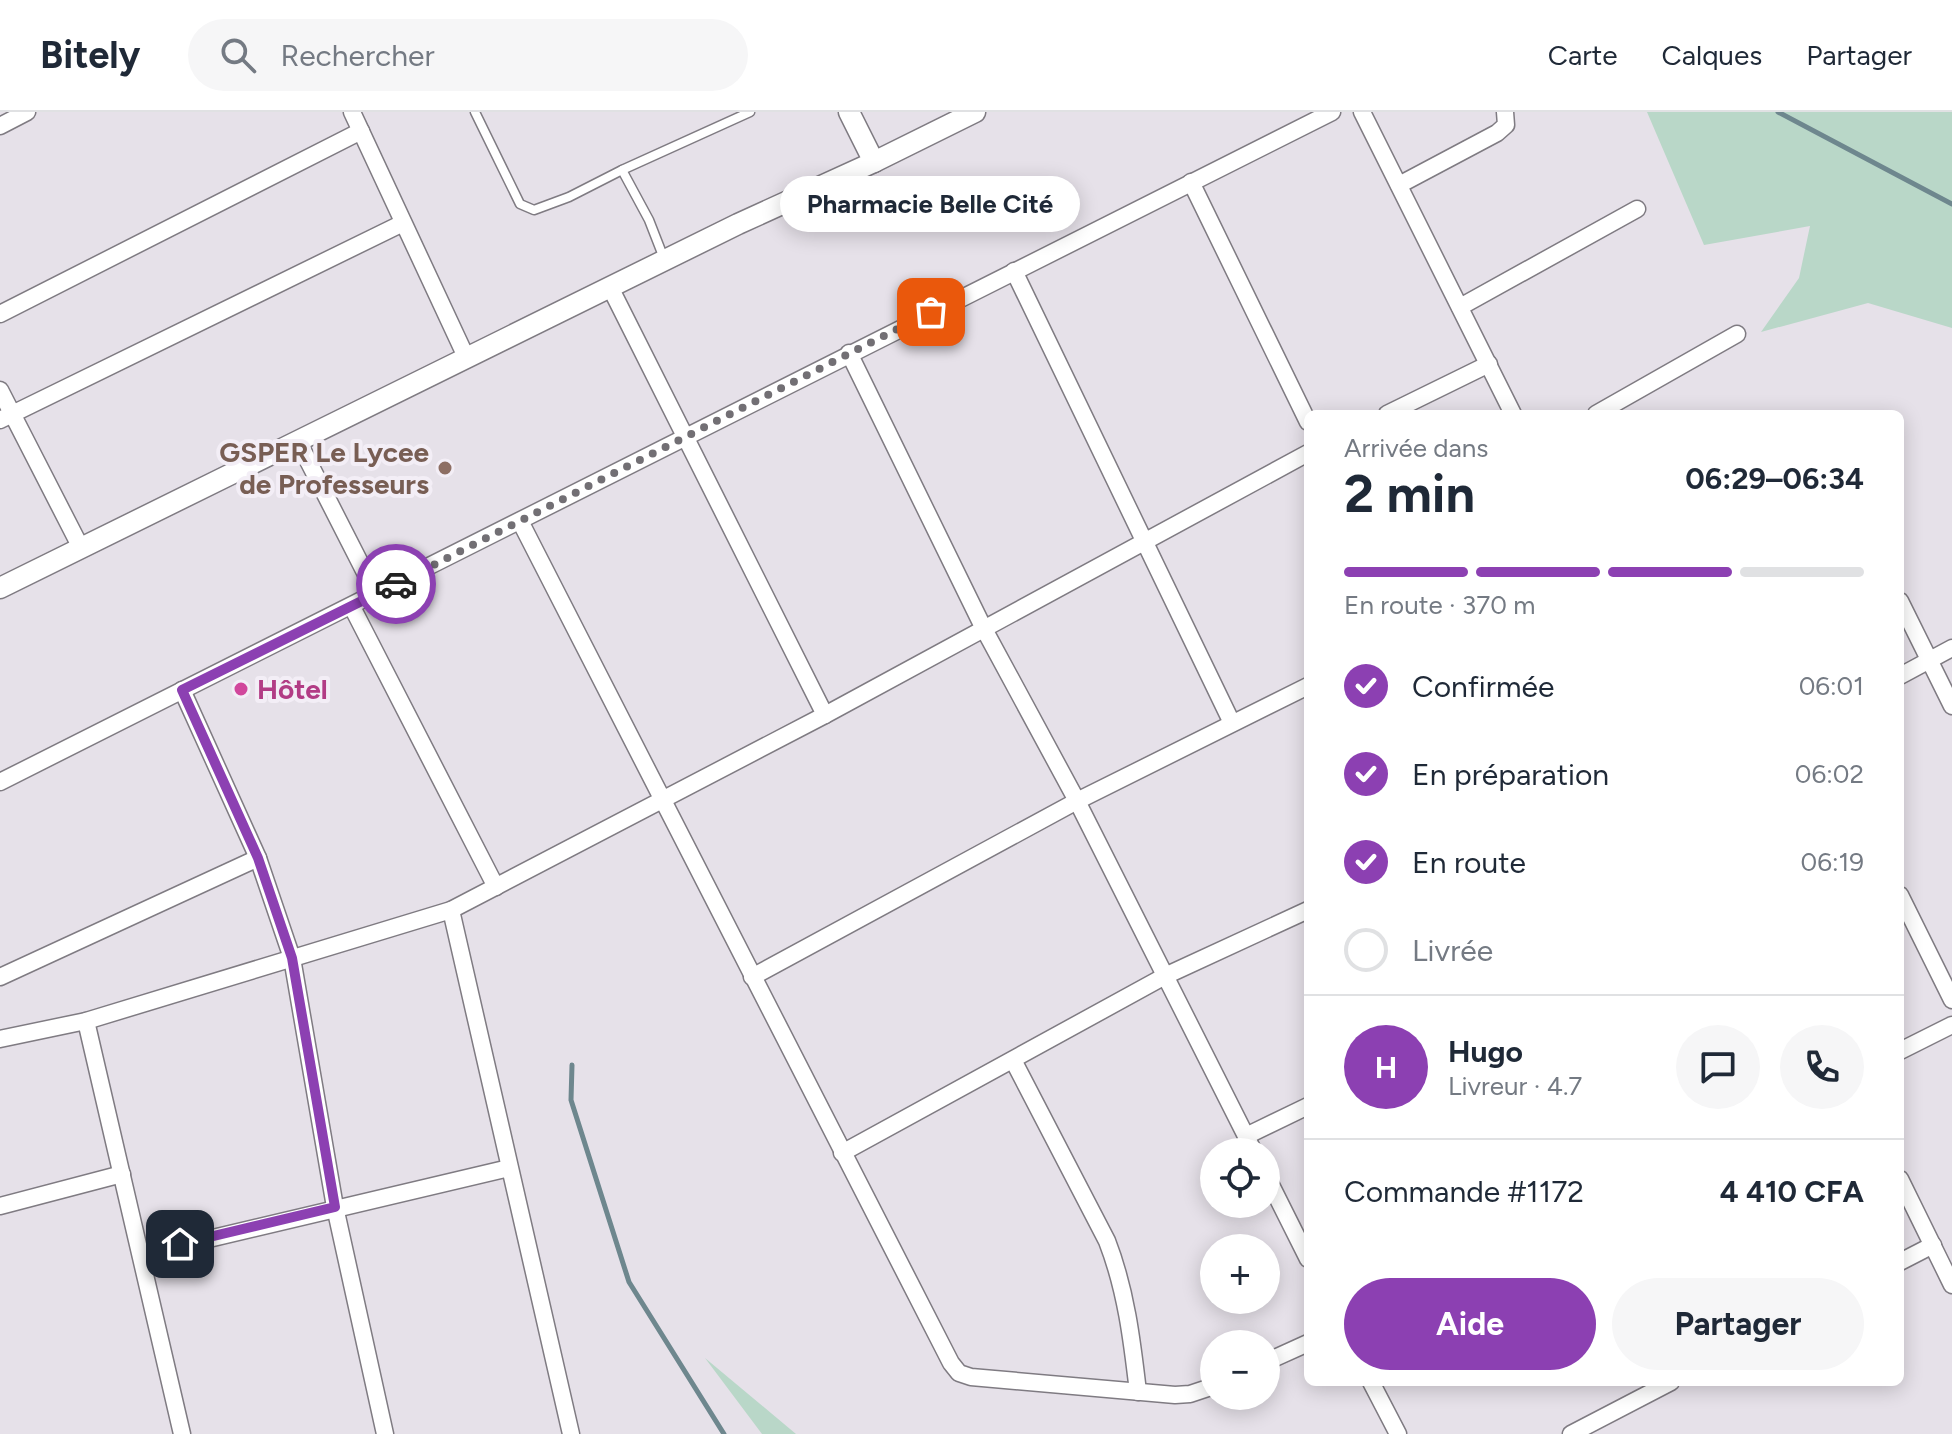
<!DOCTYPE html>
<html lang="fr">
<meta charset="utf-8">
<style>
:root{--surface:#fff;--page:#f6f6f7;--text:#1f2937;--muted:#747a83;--line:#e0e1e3;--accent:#8c40b2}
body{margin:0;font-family:Figtree,sans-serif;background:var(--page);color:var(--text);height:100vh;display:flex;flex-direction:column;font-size:30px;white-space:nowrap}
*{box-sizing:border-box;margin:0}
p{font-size:26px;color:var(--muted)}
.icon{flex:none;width:44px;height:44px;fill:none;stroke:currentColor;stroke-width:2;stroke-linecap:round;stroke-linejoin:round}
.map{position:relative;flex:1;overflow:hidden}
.sheet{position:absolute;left:1304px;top:298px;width:600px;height:976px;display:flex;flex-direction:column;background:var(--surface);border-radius:12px;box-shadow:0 4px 20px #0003}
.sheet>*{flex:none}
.buttons{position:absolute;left:1200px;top:1026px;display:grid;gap:16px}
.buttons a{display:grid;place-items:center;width:80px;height:80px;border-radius:50%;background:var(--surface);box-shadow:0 4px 20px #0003;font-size:40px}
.pin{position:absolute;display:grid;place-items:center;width:68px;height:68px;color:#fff;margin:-34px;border-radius:16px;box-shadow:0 4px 12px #0006}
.courier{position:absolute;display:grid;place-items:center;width:80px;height:80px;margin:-40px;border:6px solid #8c40b2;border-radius:50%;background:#fff;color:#222;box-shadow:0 2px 10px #0007}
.bubble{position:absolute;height:56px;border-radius:28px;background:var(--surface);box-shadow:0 4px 20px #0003;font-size:26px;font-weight:700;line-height:56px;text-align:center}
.overview em{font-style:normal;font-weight:700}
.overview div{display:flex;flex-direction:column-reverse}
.overview{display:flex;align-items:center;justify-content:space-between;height:136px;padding:0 40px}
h1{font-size:52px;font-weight:700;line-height:60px}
.bar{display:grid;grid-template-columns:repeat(4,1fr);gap:12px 8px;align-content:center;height:96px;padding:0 40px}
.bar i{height:10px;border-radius:6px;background:var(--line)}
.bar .selected{background:var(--accent)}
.bar p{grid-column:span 4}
.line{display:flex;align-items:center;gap:20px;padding:0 40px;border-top:2px solid var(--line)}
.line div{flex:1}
.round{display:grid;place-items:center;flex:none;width:84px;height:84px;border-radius:42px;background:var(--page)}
ol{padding:0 40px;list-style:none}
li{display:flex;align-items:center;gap:24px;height:88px}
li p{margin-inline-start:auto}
li .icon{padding:8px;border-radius:50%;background:var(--accent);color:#fff;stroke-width:4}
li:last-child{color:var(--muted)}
li i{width:44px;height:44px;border:4px solid var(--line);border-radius:50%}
.button{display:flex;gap:16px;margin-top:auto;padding:16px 40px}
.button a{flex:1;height:92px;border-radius:48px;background:var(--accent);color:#fff;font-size:32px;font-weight:700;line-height:92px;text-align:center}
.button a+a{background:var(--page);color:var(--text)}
header{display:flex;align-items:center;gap:48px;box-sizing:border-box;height:112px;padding:0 40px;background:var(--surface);border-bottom:2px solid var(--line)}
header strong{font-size:38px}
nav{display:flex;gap:44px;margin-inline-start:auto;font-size:28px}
.search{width:560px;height:72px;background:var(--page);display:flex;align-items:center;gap:20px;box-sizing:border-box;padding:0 28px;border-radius:44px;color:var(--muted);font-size:30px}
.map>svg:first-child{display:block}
.green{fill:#b9d7c8}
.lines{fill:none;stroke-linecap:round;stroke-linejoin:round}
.stream{stroke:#6e878e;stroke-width:5}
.service-casing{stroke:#7f7b82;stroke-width:11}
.minor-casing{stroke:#7f7b82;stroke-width:19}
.tertiary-casing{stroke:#7f7b82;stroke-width:23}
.service{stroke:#fff;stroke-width:8}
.minor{stroke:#fff;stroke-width:16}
.tertiary{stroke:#fff;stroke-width:20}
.done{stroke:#726f74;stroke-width:8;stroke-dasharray:0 14.4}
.route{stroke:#8c40b2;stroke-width:10}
.education-dot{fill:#8d6e63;stroke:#f3eef6;stroke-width:3}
.hotel-dot{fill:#d1479c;stroke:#f3eef6;stroke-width:3}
.labels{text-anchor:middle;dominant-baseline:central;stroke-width:8;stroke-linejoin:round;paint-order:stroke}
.education-label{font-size:28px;font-weight:bold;fill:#785e54;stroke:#f3eef6;text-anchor:end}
.hotel-label{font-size:28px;font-weight:bold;fill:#b23c85;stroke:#f3eef6;text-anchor:start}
</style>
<header>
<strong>Bitely</strong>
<div class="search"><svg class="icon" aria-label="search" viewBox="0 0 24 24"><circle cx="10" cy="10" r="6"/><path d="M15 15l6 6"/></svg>Rechercher</div>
<nav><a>Carte</a><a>Calques</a><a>Partager</a></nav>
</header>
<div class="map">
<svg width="1952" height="1322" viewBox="0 0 1952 1322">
<rect width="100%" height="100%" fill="#e6e1e9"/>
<g class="green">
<polygon points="1647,0 1952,0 1952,216 1868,191 1761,220 1799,166 1810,114 1704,133"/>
<polygon points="705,1246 796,1322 762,1322"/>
</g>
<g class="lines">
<g class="stream">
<polyline points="1778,0 1952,92"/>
<polyline points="572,953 571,988 629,1170 724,1322"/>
</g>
<defs>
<g id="service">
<polyline points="475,0 520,92 534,98 569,85 622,58"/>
<polyline points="665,149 649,108 622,58 750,0"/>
</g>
<g id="minor">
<polyline points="352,0 467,247"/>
<polyline points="1362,0 1513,302"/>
<polyline points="0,14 27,0"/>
<polyline points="1191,70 1308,310"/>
<polyline points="1399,73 1497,21 1506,13 1505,0"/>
<polyline points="1014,159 1232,611"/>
<polyline points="611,177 825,603"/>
<polyline points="1460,195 1637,97"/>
<polyline points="0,202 361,19"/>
<polyline points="849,241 984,517 1077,689 1254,1040"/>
<polyline points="0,278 81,436"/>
<polyline points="1387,302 1489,252"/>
<polyline points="1596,302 1737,222"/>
<polyline points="0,308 403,111"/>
<polyline points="299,331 376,482"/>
<polyline points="520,409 951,1251 959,1261 971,1265 1175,1283 1190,1282 1214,1274"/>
<polyline points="1900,489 1952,594"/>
<polyline points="352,495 496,775"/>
<polyline points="1900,564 1952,536"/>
<polyline points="182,578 258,746 292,846 335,1095 385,1322"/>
<polyline points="0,670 1332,0"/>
<polyline points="1900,783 1952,888"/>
<polyline points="451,798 571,1322"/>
<polyline points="0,865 258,746"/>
<polyline points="752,865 1077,689 1308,574"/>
<polyline points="86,909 182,1322"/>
<polyline points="0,927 86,909 451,798 825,603 1308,341"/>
<polyline points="1900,939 1952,913"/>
<path d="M 1013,948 L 1107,1129 C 1126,1178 1132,1228 1138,1280"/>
<polyline points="1246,1024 1308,994"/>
<polyline points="842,1041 1165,864 1308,798"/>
<polyline points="1266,1063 1308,1147"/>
<polyline points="1900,1067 1952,1173"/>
<polyline points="0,1094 122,1062"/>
<polyline points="141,1143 509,1056"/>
<polyline points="1900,1150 1933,1133"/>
<polyline points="1266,1250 1308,1231"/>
<polyline points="1371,1270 1398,1322"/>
<polyline points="1571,1322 1671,1270"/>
</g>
<g id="tertiary">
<polyline points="849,0 874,50"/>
<polyline points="0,476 738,112 874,50 975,0"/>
</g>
</defs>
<use href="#service" class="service-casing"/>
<use href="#minor" class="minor-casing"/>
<use href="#tertiary" class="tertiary-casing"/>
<use href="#service" class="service"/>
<use href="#minor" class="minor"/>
<use href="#tertiary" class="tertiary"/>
</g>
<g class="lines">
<polyline class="done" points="396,472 931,200"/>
<polyline class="route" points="180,1132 335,1095 292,846 258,746 182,578 396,472"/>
</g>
<circle class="education-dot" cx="445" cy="356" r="8"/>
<circle class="hotel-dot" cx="241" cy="577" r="8"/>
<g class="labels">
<g class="education-label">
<text x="429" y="340">GSPER Le Lycee<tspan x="429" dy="32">de Professeurs</tspan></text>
</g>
<g class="hotel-label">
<text x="257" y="577">Hôtel</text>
</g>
</g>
</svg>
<div class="buttons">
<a><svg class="icon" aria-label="locate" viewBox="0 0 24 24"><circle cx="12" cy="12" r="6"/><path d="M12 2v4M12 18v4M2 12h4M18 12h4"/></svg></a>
<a>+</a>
<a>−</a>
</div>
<div class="pin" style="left:931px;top:200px;background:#ea580c"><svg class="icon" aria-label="bag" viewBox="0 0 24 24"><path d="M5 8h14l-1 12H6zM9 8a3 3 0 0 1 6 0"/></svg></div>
<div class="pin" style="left:180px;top:1132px;background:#1f2937"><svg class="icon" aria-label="home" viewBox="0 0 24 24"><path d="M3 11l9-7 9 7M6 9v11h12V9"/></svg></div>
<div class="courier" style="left:396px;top:472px"><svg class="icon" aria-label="car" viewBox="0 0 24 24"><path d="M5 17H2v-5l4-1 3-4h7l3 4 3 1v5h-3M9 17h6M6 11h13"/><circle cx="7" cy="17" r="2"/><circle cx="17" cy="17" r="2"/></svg></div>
<div class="bubble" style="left:780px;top:64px;width:300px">Pharmacie Belle Cité</div>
<section class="sheet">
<div class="overview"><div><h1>2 min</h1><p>Arrivée dans</p></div><em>06:29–06:34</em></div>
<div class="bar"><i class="selected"></i><i class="selected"></i><i class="selected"></i><i></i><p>En route · 370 m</p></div>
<ol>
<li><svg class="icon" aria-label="check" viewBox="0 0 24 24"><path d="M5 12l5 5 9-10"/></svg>Confirmée<p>06:01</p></li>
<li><svg class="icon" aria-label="check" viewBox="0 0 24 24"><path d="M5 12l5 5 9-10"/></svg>En préparation<p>06:02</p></li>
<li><svg class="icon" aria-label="check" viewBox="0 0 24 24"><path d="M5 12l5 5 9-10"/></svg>En route<p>06:19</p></li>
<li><i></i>Livrée</li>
</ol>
<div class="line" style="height:144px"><b class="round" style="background:var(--accent);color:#fff">H</b><div><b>Hugo</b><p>Livreur · 4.7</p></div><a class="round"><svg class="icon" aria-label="chat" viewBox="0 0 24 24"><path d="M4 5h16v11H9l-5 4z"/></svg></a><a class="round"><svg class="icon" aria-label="phone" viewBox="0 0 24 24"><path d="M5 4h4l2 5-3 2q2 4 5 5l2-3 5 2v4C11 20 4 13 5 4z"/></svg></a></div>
<div class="line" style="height:104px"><div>Commande #1172</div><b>4 410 CFA</b></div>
<div class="button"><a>Aide</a><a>Partager</a></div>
</section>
</div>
